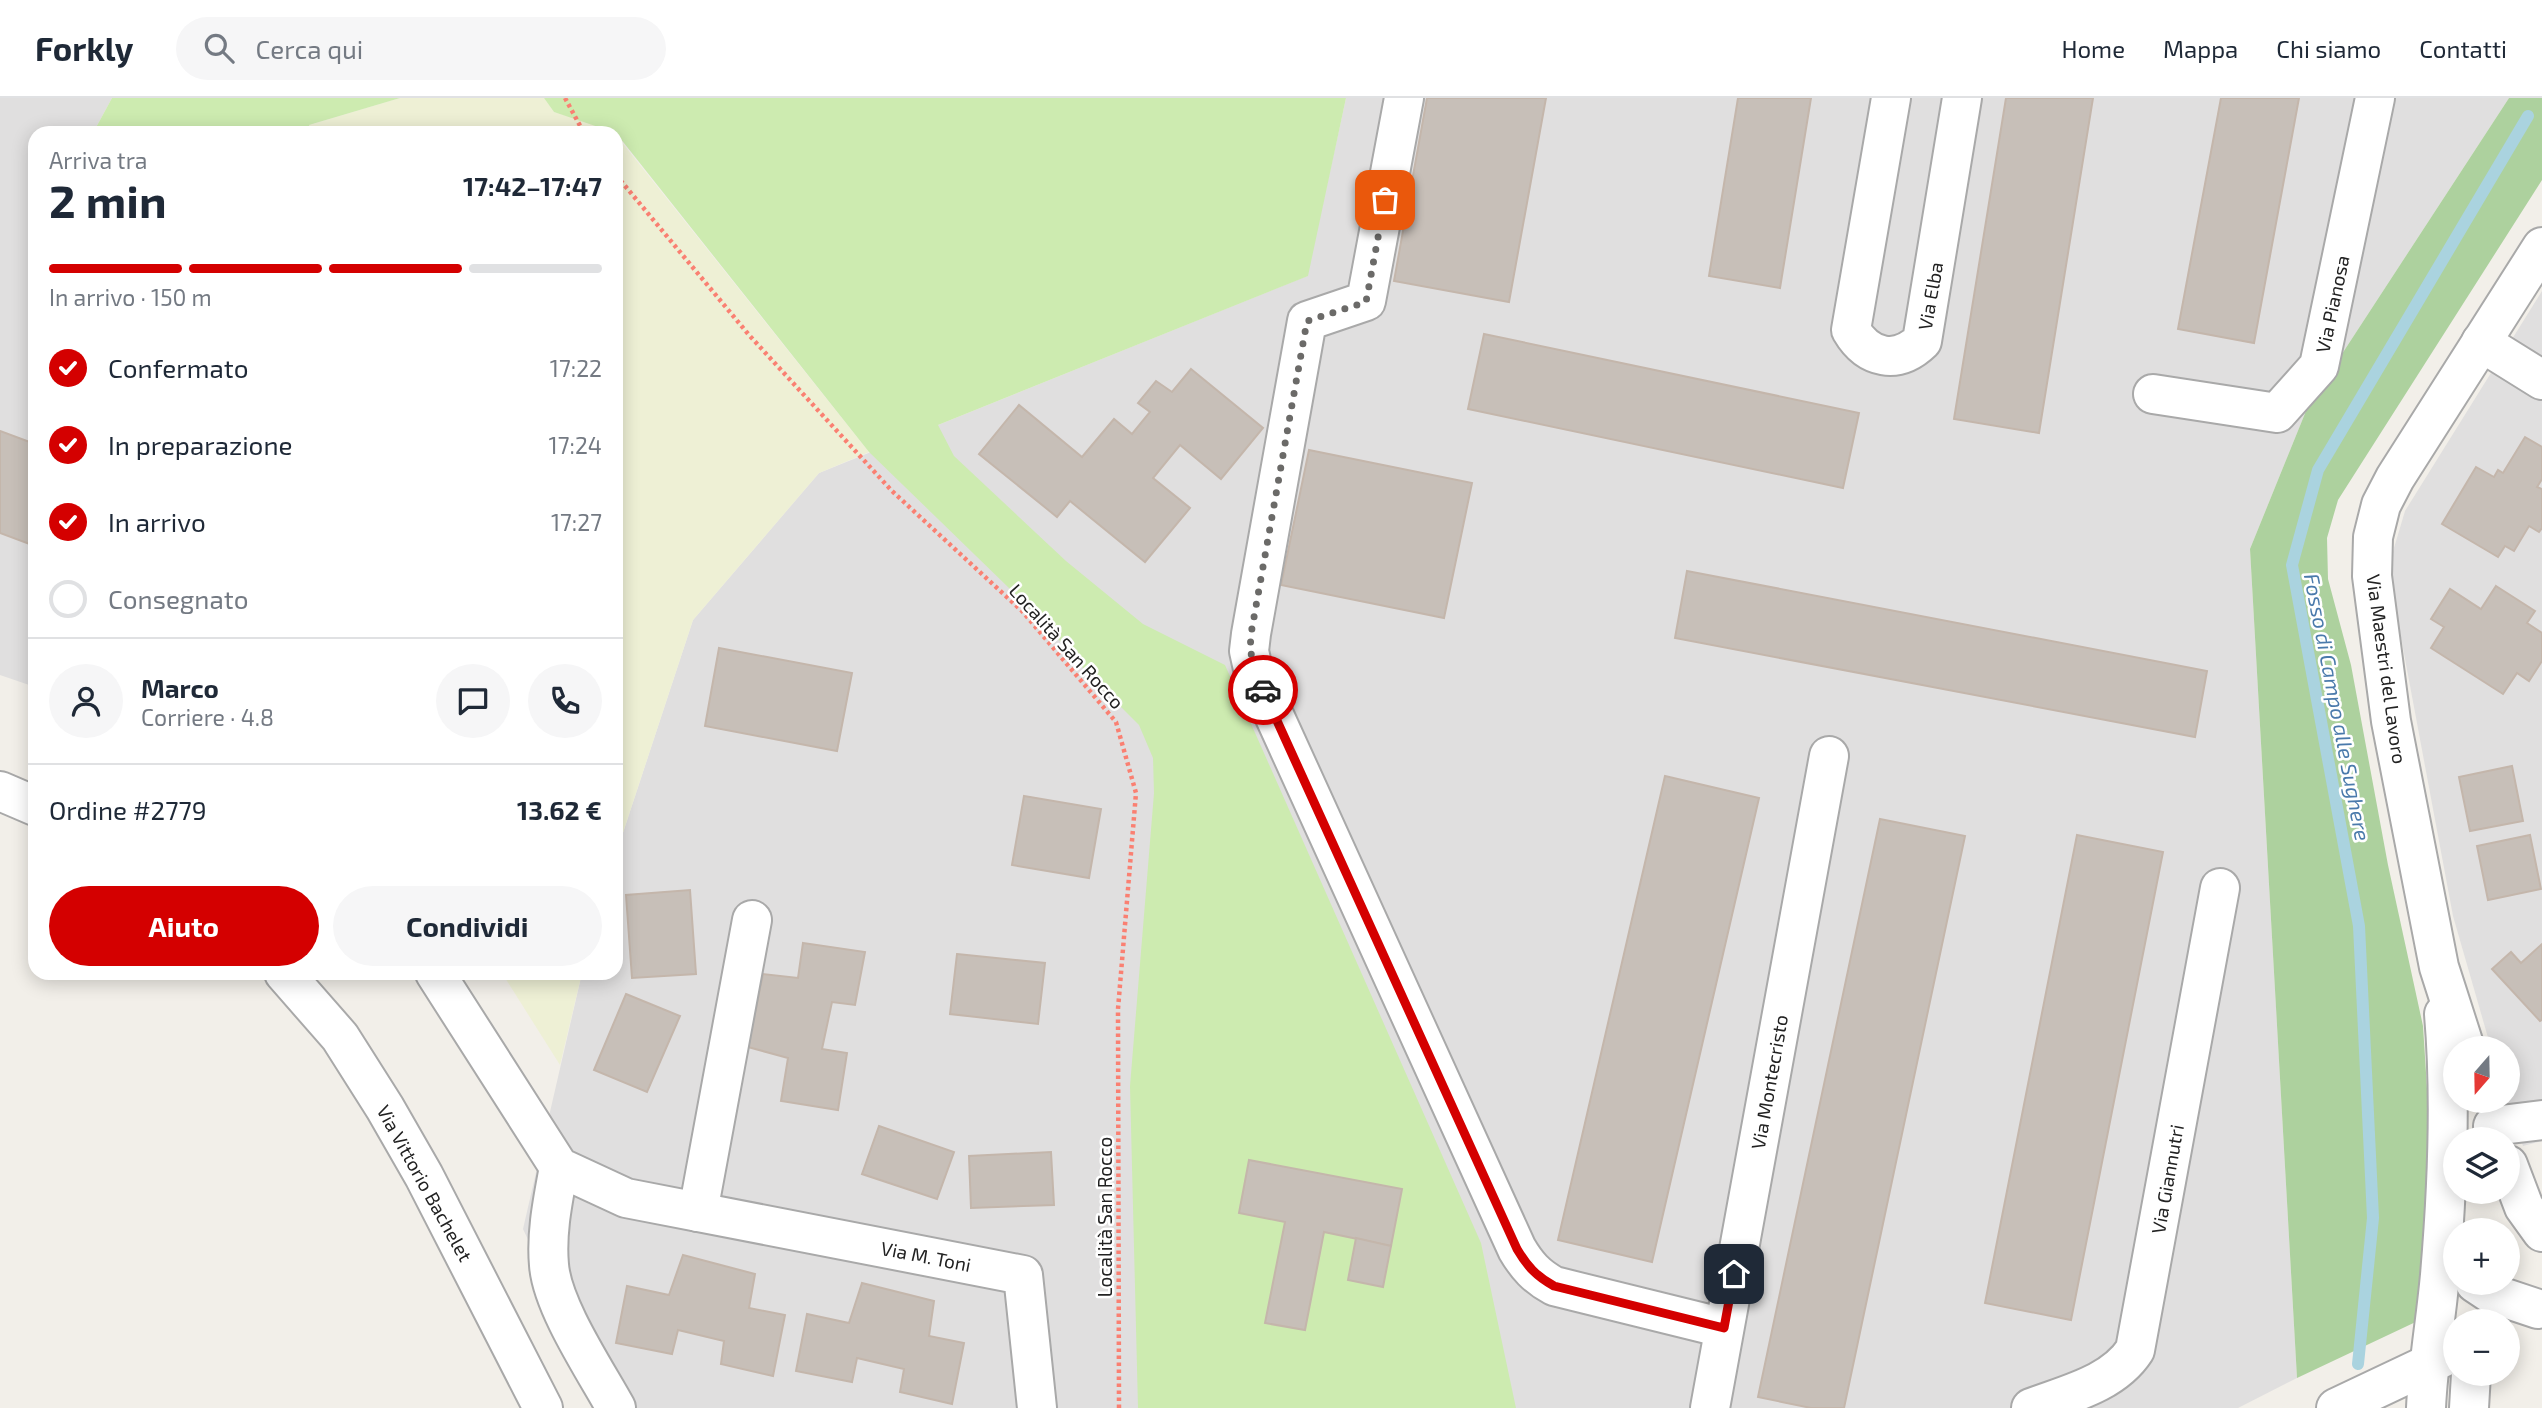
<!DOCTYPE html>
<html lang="it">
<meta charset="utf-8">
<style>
:root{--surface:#fff;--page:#f6f6f7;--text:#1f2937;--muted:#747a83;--line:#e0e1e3;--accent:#d40000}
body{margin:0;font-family:"Exo 2",sans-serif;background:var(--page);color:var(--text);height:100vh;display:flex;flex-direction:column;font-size:26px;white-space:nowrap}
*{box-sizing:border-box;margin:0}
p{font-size:23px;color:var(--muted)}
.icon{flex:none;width:38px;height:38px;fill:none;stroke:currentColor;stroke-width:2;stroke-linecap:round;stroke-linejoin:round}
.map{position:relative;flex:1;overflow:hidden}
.details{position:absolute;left:28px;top:28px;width:595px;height:854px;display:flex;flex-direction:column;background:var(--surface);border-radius:21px;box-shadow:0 4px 18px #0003}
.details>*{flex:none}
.needle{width:46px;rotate:200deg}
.buttons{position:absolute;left:2443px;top:938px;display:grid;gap:14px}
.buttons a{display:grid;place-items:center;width:77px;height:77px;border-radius:50%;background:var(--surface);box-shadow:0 4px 18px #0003;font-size:35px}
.pin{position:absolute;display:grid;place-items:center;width:60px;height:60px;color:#fff;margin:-30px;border-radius:14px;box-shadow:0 4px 10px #0006}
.courier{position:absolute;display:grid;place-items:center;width:70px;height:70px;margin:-35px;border:5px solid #d40000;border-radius:50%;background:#fff;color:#222;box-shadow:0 2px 9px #0007}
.overview em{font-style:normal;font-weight:700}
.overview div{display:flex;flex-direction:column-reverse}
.overview{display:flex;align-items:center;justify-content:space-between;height:119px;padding:0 21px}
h1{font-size:46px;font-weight:700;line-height:52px}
.bar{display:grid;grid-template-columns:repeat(4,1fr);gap:10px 7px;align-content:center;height:84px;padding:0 21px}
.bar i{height:9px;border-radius:5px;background:var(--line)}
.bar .on{background:var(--accent)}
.bar p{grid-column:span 4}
.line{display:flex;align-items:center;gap:18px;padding:0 21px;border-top:2px solid var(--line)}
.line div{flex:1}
.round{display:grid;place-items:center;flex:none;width:74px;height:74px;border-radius:37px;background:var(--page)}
ol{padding:0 21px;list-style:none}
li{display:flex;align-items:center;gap:21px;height:77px}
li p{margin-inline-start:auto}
li .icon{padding:7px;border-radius:50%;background:var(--accent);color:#fff;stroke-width:4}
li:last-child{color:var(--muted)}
li i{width:38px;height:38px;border:4px solid var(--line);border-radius:50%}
.button{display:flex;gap:14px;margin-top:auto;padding:14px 21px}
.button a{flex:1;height:80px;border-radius:42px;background:var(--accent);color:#fff;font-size:28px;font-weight:700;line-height:80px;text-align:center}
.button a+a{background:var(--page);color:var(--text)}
header{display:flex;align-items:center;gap:42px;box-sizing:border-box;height:98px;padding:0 35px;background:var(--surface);border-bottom:2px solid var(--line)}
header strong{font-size:33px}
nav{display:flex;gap:38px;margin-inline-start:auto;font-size:24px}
.search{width:490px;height:63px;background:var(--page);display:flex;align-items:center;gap:18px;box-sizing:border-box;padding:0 24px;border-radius:38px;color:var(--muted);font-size:26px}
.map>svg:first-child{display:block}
.residential{fill:#e0dfdf}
.farmland{fill:#eef0d5}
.grass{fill:#cdebb0}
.forest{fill:#add19e}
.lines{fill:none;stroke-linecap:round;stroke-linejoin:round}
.stream{stroke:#aad3df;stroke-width:12}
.building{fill:#c7bfb8;stroke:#c4b6ab;stroke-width:2}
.minor-casing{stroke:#a9a9a9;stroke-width:42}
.path{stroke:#fa8072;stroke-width:4.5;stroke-dasharray:3.5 3.5;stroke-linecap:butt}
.minor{stroke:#fff;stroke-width:38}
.done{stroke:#6b6a68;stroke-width:7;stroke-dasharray:0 12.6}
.route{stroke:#d40000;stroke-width:9}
.labels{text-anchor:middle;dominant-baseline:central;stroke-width:5;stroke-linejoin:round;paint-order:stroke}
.street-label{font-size:19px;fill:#222;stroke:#fff}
.water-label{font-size:21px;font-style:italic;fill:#4a7aab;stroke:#fff}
</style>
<header>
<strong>Forkly</strong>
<div class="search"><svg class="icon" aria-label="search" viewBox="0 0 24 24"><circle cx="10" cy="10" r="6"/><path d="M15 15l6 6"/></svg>Cerca qui</div>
<nav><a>Home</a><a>Mappa</a><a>Chi siamo</a><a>Contatti</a></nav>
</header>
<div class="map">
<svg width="2542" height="1310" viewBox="0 0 2542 1310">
<rect width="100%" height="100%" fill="#f2efe9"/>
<g class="residential">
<polygon points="0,0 112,0 93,35 35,35 35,141 29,153 35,155 35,589 0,577"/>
<polygon points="1346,0 2509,0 2308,308 2250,451 2297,1280 2238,1310 608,1310 523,1131 582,875 616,875 616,756 693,522 819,375 1307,178"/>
<polygon points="2542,193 2542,1043 2523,1048 2507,1003 2508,950 2491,950 2453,818 2397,518 2391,460 2405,413"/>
</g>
<g class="farmland">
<polygon points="400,0 544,0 554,14 612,32 614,35 312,35 309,27"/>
<polygon points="616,37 869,354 819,375 693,522 616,756"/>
<polygon points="502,875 582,875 560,967"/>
</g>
<g class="grass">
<polygon points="112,0 400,0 309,27 312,35 93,35"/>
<polygon points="544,0 1346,0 1308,178 938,327 954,358 1066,463 1143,526 1225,567 1481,1145 1516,1310 1138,1310 1130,988 1154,695 1153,660 1139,627 1090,578 1042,522 869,354 616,35 554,14"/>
</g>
<polygon class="forest" points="2509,0 2542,0 2542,82 2338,402 2327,440 2328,481 2351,567 2388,767 2423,928 2429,1021 2422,1221 2297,1280 2250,451 2308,308"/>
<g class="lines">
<polyline class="stream" points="2358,1266 2373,1120 2359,828 2292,467 2318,372 2528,18"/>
</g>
<g class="building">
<polygon points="1427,0 1546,0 1509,204 1394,183"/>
<polygon points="1738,0 1811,0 1780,190 1709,178"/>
<polygon points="2006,0 2093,0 2039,335 1954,321"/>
<polygon points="2221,0 2299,0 2254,245 2178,231"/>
<polygon points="1484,236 1859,315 1843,390 1468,311"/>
<polygon points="1191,271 1263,330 1221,381 1180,347 1153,380 1190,410 1145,464 1070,403 1057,419 979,356 1019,307 1082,359 1114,321 1132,336 1150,314 1138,305 1156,283 1172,294"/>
<polygon points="0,333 35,346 35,448 0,435"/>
<polygon points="2525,339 2542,349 2542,381 2537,389 2542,391 2542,430 2539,434 2529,428 2514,453 2505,448 2498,459 2442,426 2476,369 2494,379 2498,372 2503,375"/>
<polygon points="1309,352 1472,385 1444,520 1281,487"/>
<polygon points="1687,473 2207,573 2195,639 1675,540"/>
<polygon points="2496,488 2535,513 2527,525 2542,535 2542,563 2529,583 2517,575 2503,596 2431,550 2444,529 2431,521 2450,491 2481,511"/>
<polygon points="719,550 852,575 837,653 705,628"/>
<polygon points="2512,668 2523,723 2470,733 2459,679"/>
<polygon points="1665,678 1759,700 1652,1164 1558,1142"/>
<polygon points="1024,698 1101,711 1089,780 1012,767"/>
<polygon points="1880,721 1965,738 1844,1310 1811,1310 1758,1299"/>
<polygon points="2077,737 2163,754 2071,1222 1985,1205"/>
<polygon points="2530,737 2541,791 2488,802 2477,748"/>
<polygon points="690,792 696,876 632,880 626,797"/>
<polygon points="803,845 865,854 855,907 832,904 822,951 847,955 838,1012 781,1003 788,960 748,949 763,876 798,880"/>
<polygon points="2542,846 2542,922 2540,923 2492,871 2511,854 2521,865"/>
<polygon points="957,856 1045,865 1038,926 950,916"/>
<polygon points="626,896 680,918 647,994 594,972"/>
<polygon points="879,1028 954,1054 937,1101 862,1076"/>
<polygon points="1051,1054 1054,1107 971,1110 969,1058"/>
<polygon points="1249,1062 1402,1091 1391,1148 1324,1134 1305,1232 1265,1225 1285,1124 1239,1115"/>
<polygon points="1356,1140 1391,1148 1383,1189 1348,1182"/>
<polygon points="683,1157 755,1176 749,1210 785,1217 773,1278 721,1266 724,1243 678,1232 672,1256 616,1245 627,1188 669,1197"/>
<polygon points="862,1185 934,1203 929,1238 964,1245 952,1306 900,1294 904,1271 857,1260 852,1284 796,1273 807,1216 849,1225"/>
</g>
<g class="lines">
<defs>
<g id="minor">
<path d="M 1404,0 L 1366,203 L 1307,223 L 1251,536 L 1249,553 L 1253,571 L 1517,1151 C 1527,1168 1536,1178 1554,1188 L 1724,1230"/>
<path d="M 1891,0 L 1851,232 C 1868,261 1897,267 1922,243 L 1962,0"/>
<polyline points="2481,244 2542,282"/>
<polyline points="2153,296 2277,315 2319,268 2375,0"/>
<polyline points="0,693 35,708"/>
<polyline points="284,875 340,939 385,1010 424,1078 543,1310"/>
<polyline points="435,875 559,1069 626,1100 1023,1177 1037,1310"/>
<polyline points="2465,950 2439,869 2391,623 2372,478 2373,439 2381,407 2395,380 2542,149"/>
<polyline points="2493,1028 2542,1022"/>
<polyline points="2508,1067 2524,1109 2542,1134"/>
<path d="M 559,1069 C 553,1102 546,1134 549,1167 C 552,1208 595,1272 616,1310"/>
<polyline points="698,1114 752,822"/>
<polyline points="2475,1185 2490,1195 2538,1211"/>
<polyline points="1710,1310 1829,658"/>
<path d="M 2031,1310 C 2068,1296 2113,1286 2135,1252 L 2220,790"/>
<polyline points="2336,1310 2448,1257"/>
<path d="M 2426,1310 C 2428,1265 2436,1222 2440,1177 C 2447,1095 2451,998 2444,916"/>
<polyline points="2469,1310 2471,1276"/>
</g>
</defs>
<use href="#minor" class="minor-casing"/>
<g class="path">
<polyline points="565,0 584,35"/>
<polyline points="616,77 749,237 892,393 1022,513 1116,624 1136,695 1118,911 1119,1310"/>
</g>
<use href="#minor" class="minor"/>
</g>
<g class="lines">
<path class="done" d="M 1263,592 C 1254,573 1249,558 1251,536 L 1307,223 L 1366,204 L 1385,102"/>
<path class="route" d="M 1263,592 L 1517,1151 C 1527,1168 1536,1178 1554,1188 L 1724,1230 L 1734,1176"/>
</g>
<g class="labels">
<g class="street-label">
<text transform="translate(1930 198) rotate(-80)">Via Elba</text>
<text transform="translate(2332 206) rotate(-78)">Via Pianosa</text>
<text transform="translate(1067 548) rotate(48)">Località San Rocco</text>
<text transform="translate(2387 571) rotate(82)">Via Maestri del Lavoro</text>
<text transform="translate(1769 984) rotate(-80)">Via Montecristo</text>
<text transform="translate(2167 1081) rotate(-80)">Via Giannutri</text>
<text transform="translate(425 1085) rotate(61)">Via Vittorio Bachelet</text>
<text transform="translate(1104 1119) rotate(-90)">Località San Rocco</text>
<text transform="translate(926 1158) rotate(11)">Via M. Toni</text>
</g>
<g class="water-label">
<text transform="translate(2338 609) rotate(79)">Fosso di Campo alle Sughere</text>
</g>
</g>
</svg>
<div class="buttons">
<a><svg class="needle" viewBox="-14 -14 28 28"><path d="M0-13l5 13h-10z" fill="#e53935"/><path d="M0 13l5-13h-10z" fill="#747a83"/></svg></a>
<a><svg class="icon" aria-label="layers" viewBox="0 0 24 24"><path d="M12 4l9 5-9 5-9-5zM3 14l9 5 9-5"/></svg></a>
<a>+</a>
<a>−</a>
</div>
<div class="pin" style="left:1385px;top:102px;background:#ea580c"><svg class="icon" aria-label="bag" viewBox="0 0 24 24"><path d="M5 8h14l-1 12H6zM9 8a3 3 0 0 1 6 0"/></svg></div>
<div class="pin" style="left:1734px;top:1176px;background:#1f2937"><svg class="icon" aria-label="home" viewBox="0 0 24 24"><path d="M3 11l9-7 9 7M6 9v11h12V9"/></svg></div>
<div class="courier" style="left:1263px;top:592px"><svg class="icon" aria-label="car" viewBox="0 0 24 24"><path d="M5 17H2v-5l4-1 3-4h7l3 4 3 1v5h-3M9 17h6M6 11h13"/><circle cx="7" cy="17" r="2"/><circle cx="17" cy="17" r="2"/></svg></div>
<section class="details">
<div class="overview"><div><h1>2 min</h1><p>Arriva tra</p></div><em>17:42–17:47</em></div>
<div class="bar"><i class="on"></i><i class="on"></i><i class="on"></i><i></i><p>In arrivo · 150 m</p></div>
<ol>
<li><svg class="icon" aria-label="check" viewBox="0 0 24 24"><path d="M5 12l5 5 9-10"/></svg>Confermato<p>17:22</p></li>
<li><svg class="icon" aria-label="check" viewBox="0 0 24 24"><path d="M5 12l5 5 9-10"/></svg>In preparazione<p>17:24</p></li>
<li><svg class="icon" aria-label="check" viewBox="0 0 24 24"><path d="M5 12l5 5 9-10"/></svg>In arrivo<p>17:27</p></li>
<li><i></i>Consegnato</li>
</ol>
<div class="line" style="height:126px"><a class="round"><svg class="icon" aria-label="person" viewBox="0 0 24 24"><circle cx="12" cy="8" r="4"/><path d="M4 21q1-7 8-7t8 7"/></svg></a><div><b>Marco</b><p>Corriere · 4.8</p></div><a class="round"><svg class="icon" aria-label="chat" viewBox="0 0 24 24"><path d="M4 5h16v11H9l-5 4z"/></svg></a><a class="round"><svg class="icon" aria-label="phone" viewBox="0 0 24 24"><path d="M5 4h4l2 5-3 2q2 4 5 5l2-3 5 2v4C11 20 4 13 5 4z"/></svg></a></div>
<div class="line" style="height:91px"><div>Ordine #2779</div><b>13.62 €</b></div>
<div class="button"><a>Aiuto</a><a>Condividi</a></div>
</section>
</div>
